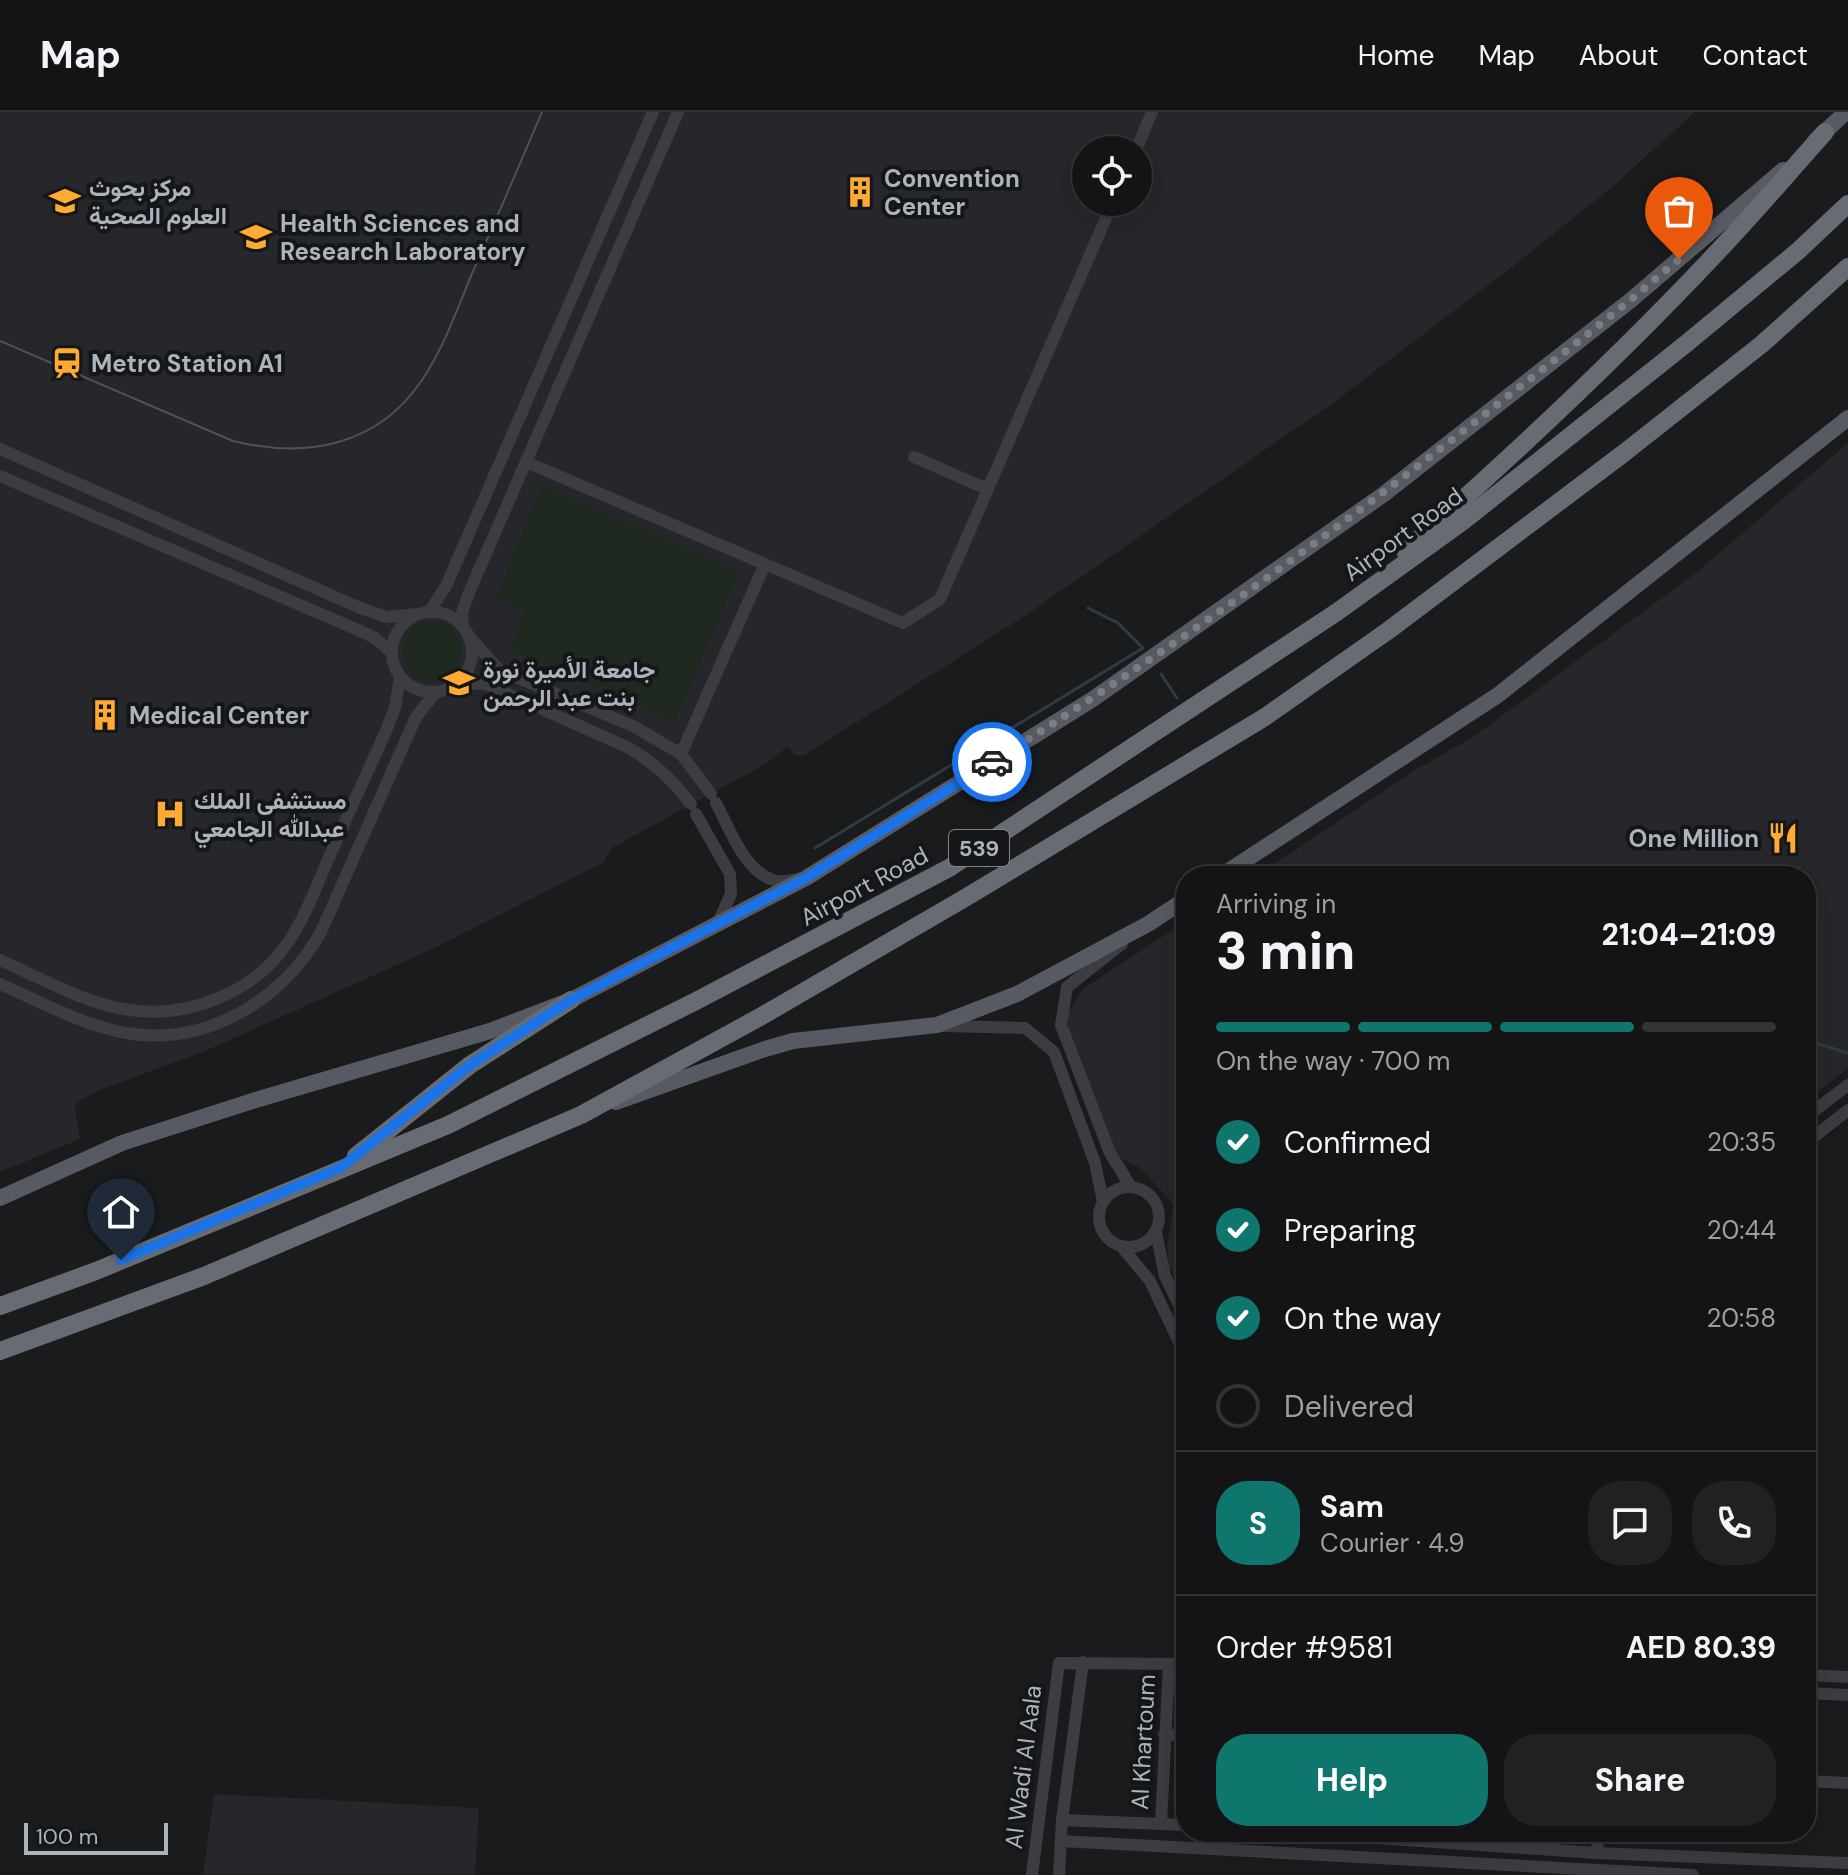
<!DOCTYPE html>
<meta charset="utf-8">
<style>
:root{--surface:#141416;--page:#212123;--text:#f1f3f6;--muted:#9d9ea1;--line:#333335;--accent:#0f766e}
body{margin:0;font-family:"DM Sans",Vazirmatn,sans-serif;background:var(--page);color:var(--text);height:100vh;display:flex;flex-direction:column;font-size:30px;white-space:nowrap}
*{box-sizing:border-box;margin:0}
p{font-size:26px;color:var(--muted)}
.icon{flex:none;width:44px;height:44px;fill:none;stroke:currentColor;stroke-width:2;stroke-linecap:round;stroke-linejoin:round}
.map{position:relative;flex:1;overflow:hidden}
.drawer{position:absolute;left:1176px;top:754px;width:640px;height:976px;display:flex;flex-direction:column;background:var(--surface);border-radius:32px;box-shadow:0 8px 32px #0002,0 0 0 2px var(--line)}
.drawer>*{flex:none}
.fabs{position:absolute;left:1072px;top:24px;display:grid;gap:16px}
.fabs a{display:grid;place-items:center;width:80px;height:80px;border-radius:50%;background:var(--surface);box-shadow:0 8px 32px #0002,0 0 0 2px var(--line);font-size:40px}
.scale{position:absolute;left:24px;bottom:20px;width:144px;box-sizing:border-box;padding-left:8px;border:4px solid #acb3bd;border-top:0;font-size:22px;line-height:28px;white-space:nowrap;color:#acb3bd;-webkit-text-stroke:6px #151618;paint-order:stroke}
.pin{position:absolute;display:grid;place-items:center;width:68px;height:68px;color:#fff;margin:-82px -34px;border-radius:50% 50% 50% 0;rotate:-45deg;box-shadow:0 0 8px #0007}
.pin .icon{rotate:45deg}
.courier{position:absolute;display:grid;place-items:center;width:80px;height:80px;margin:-40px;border:6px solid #1a73e8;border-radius:50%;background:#fff;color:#222;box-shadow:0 2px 10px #0007}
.overview em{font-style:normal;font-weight:800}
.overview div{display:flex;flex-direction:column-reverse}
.overview{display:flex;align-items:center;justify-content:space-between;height:136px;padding:0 40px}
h1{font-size:52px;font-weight:800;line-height:60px}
.bar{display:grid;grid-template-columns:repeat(4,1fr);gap:12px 8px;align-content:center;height:96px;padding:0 40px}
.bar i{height:10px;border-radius:6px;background:var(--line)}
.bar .active{background:var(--accent)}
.bar p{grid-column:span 4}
.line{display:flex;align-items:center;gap:20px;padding:0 40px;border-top:2px solid var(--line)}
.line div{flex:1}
.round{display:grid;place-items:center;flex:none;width:84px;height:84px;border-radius:32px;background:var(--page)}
ol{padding:0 40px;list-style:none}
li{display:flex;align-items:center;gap:24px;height:88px}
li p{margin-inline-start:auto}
li .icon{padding:8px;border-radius:50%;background:var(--accent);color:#fff;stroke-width:4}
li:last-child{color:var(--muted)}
li i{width:44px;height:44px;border:4px solid var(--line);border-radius:50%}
.primary-button{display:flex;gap:16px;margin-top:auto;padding:16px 40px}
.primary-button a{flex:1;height:92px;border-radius:32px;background:var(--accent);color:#fff;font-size:32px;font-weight:800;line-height:92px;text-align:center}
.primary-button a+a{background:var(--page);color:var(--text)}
header{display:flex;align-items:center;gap:48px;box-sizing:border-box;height:112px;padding:0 40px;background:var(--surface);border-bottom:2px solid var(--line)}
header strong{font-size:38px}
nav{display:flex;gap:44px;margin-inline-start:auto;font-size:28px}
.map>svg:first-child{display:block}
.built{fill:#26272a;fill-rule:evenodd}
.green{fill:#202920}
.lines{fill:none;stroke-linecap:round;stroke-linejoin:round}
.stream{stroke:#2f3b43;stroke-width:3}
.minor{stroke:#3b3d43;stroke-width:12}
.major{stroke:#575a62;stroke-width:16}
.highway{stroke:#676b74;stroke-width:18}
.tram{stroke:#4e5158;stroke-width:2}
.done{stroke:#797e85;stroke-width:8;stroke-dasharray:0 14.4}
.route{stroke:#1a73e8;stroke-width:10}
.labels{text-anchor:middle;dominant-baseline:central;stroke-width:8;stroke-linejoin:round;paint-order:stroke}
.shield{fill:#151618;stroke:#7f848c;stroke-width:2}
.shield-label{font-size:22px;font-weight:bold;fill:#acb3bd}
.poi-label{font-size:24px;font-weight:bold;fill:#acb3bd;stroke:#151618;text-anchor:start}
.street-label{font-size:24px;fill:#acb3bd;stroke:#151618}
</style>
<header>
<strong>Map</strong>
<nav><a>Home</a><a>Map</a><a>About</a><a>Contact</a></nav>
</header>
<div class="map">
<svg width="1848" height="1763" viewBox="0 0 1848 1763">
<rect width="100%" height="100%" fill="#1a1b1d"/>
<g class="built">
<path d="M 0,0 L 1695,0 L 1612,75 L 1508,158 L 1333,291 L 1020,507 L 803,644 L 795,643 L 787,635 L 767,651 L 612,736 L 603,751 L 430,838 L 203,940 L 97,979 L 78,990 L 75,997 L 80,1027 L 0,1060 ZM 1086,38 L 1138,38 L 1138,90 L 1086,90 Z"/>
<polygon points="1848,331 1848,956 1806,989 1806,764 1256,764 1417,657 1473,625 1697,460"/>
<polygon points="1186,809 1186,1188 1169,1155 1167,1135 1173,1092 1140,1056 1114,1042 1068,920 1068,900 1082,878"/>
<polygon points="214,1682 479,1696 475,1763 203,1763"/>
</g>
<g class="green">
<polygon points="542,373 739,459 675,610 509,537 525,499 496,485"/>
<circle cx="432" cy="539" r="30"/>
</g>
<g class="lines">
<g class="stream">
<polyline points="1161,562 1177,586"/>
<polyline points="815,736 1143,536 1118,511 1088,496"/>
<polyline points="1806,928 1848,941"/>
</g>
<g class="minor">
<polyline points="1136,38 1152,0"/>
<polyline points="0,337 358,495 386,505 418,502"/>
<polyline points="914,345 987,377"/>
<polyline points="526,350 903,511 940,487 1113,90"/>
<polyline points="0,364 356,517 375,526 392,541"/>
<polyline points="429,500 446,474 653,0"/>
<circle cx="432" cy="540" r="40"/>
<polyline points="463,515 462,501 468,483 678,0"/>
<polyline points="469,524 499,558 633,614 681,642 711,682"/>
<path d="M 458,571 L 486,572 L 627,635 C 654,650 673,668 691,692"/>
<polyline points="681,642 765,452"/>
<path d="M 716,691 C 729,715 744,759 773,768 C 781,771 791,768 799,767"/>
<polyline points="696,702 730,762 731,782 717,813"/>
<polyline points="1122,832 1067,875 1061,913 1110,1041 1131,1075"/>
<path d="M 0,848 C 41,866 85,892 130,898 C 190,907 256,879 289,829 C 307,802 318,770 331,741 C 349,700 368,659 386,619 L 395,596 L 400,564"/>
<path d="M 0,872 C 41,890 82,913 126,921 C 207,935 282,888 321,820 L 416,605 L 436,580"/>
<polyline points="940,914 1025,916 1054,940 1095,1051 1103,1089"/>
<polyline points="1806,1005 1848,973"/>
<polyline points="1806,1031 1848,998"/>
<circle cx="1129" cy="1105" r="30"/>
<polyline points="1156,1120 1165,1164 1186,1207"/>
<polyline points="1121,1134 1150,1169 1186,1245"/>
<polyline points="1806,1563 1848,1565"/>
<polyline points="1806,1581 1848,1583"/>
<polyline points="1164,1622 1186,1624"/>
<polyline points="1806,1669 1848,1671"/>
<polyline points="1062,1708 1186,1713"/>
<polyline points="1161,1712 1169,1552"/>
<polyline points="1289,1720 1597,1741 1848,1751"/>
<polyline points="1061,1729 1693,1763"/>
<polyline points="1597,1741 1598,1720"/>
<polyline points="1032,1763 1059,1551 1186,1552"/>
<polyline points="1059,1763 1062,1708 1083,1550"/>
</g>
<g class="major">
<polyline points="1815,29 1846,0"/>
<polyline points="1221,764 1498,583 1848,306"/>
<polyline points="616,990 765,937 793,929 937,913 1017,882 1148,812 1186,787"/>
<polyline points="0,1086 122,1031 259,987 490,919 571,888 806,766 1093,587 1384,382 1631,188 1783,58"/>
</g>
<g class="highway">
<path d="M 1405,439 C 1514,343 1624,240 1723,134 C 1758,97 1791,58 1825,20"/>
<polyline points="356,1044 470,953 571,888"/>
<polyline points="0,1194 96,1159 448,1013 696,889 949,756 1337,500 1462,410 1687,231 1798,139 1848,92"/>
<polyline points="0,1239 204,1164 581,1003 760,905 965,786 1265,605 1389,518 1624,341 1762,232 1848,155"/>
</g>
<path class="tram" d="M 0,229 L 233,329 C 306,347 378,334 422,268 C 445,234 458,194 474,157 C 497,105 520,52 542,0"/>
</g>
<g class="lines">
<path class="done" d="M 992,650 C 1172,538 1342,415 1508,284 C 1566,239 1624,195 1679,147"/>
<polyline class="route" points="121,1148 340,1056 470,953 571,888 806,766 992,650"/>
</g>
<defs>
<symbol id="building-bare" viewBox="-9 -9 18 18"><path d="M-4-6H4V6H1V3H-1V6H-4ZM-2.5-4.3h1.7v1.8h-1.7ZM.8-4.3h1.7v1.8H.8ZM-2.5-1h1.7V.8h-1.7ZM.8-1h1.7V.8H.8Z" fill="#ffab31" stroke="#151618" stroke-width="2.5" paint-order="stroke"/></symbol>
<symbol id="university-bare" viewBox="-9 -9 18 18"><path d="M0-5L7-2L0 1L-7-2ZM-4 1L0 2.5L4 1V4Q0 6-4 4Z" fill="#ffab31" stroke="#151618" stroke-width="2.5" paint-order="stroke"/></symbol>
<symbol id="station-bare" viewBox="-9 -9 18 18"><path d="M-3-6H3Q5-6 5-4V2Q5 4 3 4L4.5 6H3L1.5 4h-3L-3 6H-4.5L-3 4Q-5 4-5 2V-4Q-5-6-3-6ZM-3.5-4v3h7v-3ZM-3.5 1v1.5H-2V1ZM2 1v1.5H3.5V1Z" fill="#ffab31" stroke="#151618" stroke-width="2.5" paint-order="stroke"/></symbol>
<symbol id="hospital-bare" viewBox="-9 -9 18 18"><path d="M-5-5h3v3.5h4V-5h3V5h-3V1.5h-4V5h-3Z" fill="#ffab31" stroke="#151618" stroke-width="2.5" paint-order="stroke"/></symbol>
<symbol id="restaurant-bare" viewBox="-9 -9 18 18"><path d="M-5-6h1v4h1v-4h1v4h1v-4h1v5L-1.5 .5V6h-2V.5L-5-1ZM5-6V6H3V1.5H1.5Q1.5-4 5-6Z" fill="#ffab31" stroke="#151618" stroke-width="2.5" paint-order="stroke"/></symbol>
</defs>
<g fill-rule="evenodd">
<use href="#building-bare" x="838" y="58" width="44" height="44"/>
<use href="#university-bare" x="43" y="67" width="44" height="44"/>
<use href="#university-bare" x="234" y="103" width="44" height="44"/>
<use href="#station-bare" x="45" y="229" width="44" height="44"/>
<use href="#university-bare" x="437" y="549" width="44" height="44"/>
<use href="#building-bare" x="83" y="581" width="44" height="44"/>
<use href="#hospital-bare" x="148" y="680" width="44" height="44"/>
<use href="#restaurant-bare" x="1761" y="704" width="44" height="44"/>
</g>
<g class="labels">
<rect class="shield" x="949" y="718" width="60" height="36" rx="6"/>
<g class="shield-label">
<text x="979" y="736">539</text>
</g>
<g class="poi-label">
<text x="884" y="66">Convention<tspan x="884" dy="28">Center</tspan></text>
<text x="89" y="75">مركز بحوث<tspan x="89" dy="28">العلوم الصحية</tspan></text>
<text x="280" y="111">Health Sciences and<tspan x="280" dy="28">Research Laboratory</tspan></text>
<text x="91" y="251">Metro Station A1</text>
<text x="483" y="557">جامعة الأميرة نورة<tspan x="483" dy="28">بنت عبد الرحمن</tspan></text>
<text x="129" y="603">Medical Center</text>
<text x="194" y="688">مستشفى الملك<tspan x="194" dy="28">عبدالله الجامعي</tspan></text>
<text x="1759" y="726" text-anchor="end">One Million</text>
</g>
<g class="street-label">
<text transform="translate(1403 422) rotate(-36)">Airport Road</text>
<text transform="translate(864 774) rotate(-28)">Airport Road</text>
<text transform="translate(1143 1630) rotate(-87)">Al Khartoum</text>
<text transform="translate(1023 1655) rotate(-83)">Al Wadi Al Aala</text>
</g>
</g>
</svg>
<div class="fabs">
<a><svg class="icon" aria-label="locate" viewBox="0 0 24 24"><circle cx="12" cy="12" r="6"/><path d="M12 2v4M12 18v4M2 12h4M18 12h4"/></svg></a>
</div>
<div class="scale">100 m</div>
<div class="pin" style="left:1679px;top:147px;background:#ea580c"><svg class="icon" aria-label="bag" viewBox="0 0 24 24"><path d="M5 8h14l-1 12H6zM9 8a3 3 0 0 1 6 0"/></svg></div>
<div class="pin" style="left:121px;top:1148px;background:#1f2937"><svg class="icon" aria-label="home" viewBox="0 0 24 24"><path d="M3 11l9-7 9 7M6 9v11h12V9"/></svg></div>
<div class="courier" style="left:992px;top:650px"><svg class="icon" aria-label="car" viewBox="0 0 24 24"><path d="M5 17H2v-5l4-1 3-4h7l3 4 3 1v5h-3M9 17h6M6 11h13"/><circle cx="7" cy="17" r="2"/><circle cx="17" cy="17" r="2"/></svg></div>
<section class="drawer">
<div class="overview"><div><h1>3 min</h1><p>Arriving in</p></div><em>21:04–21:09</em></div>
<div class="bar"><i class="active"></i><i class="active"></i><i class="active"></i><i></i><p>On the way · 700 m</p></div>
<ol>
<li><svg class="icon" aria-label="check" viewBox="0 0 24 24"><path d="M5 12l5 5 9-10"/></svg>Confirmed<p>20:35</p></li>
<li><svg class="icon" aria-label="check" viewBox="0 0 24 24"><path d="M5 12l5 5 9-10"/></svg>Preparing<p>20:44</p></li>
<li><svg class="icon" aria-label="check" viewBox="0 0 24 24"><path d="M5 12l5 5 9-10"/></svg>On the way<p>20:58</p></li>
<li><i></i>Delivered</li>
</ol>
<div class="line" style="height:144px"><b class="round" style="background:var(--accent);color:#fff">S</b><div><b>Sam</b><p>Courier · 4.9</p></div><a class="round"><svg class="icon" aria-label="chat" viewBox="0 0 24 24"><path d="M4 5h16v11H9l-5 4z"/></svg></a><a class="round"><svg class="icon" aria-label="phone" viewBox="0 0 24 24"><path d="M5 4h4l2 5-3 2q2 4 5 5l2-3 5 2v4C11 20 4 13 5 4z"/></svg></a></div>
<div class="line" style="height:104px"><div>Order #9581</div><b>AED 80.39</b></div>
<div class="primary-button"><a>Help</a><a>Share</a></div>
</section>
</div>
